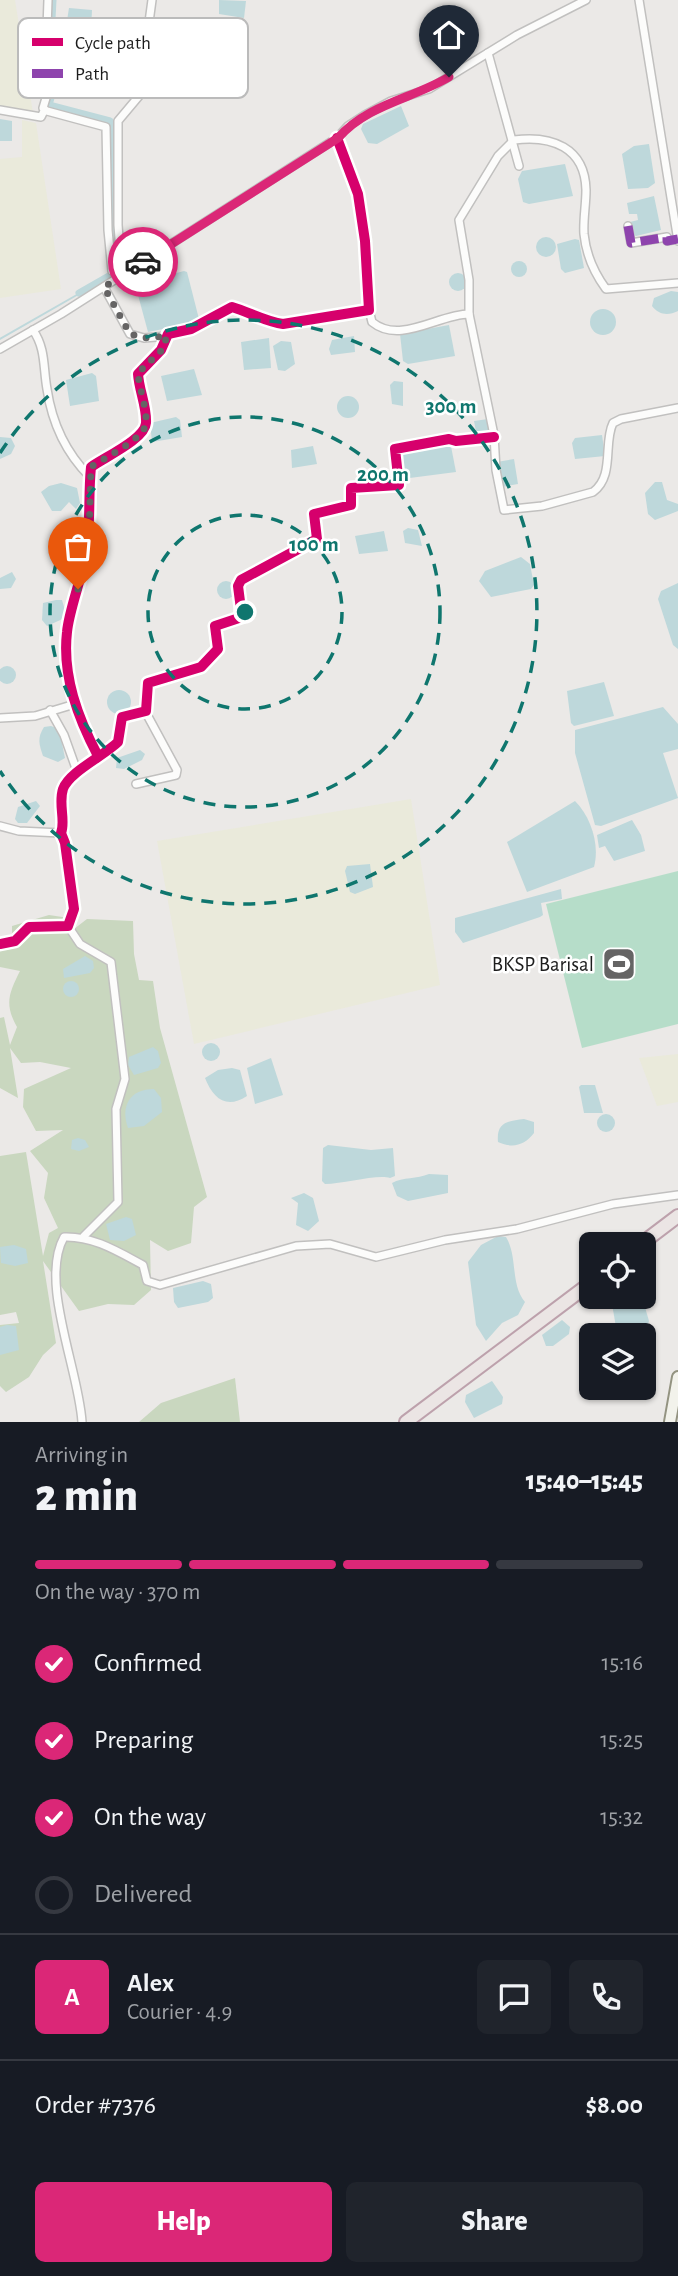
<!DOCTYPE html>
<meta charset="utf-8">
<style>
:root{--surface:#171b24;--page:#20242c;--text:#f1f3f6;--muted:#9ea1a6;--line:#363941;--accent:#db2777}
body{margin:0;font-family:"Alegreya Sans",sans-serif;background:var(--page);color:var(--text);height:100vh;display:flex;flex-direction:column;font-size:26px;white-space:nowrap}
*{box-sizing:border-box;margin:0}
p{font-size:23px;color:var(--muted)}
.icon{flex:none;width:38px;height:38px;fill:none;stroke:currentColor;stroke-width:2;stroke-linecap:round;stroke-linejoin:round}
.map{position:relative;height:1422px;overflow:hidden}
.drawer{display:flex;flex-direction:column;background:var(--surface);flex:1}
.drawer>*{flex:none}
.buttons{position:absolute;left:579px;top:1232px;display:grid;gap:14px}
.buttons a{display:grid;place-items:center;width:77px;height:77px;border-radius:10px;background:var(--surface);box-shadow:0 2px 5px #0004;font-size:35px}
.pin{position:absolute;display:grid;place-items:center;width:60px;height:60px;color:#fff;margin:-72px -30px;border-radius:50% 50% 50% 0;rotate:-45deg;box-shadow:0 0 7px #0007}
.pin .icon{rotate:45deg}
.courier{position:absolute;display:grid;place-items:center;width:70px;height:70px;margin:-35px;border:5px solid #db2777;border-radius:50%;background:#fff;color:#222;box-shadow:0 2px 9px #0007}
.headline em{font-style:normal;font-weight:800}
.headline div{display:flex;flex-direction:column-reverse}
.headline{display:flex;align-items:center;justify-content:space-between;height:119px;padding:0 35px}
h1{font-size:46px;font-weight:800;line-height:52px}
.bar{display:grid;grid-template-columns:repeat(4,1fr);gap:10px 7px;align-content:center;height:84px;padding:0 35px}
.bar i{height:9px;border-radius:5px;background:var(--line)}
.bar .on{background:var(--accent)}
.bar p{grid-column:span 4}
.line{display:flex;align-items:center;gap:18px;padding:0 35px;border-top:2px solid var(--line)}
.line div{flex:1}
.round{display:grid;place-items:center;flex:none;width:74px;height:74px;border-radius:10px;background:var(--page)}
ol{padding:0 35px;list-style:none}
li{display:flex;align-items:center;gap:21px;height:77px}
li p{margin-inline-start:auto}
li .icon{padding:7px;border-radius:50%;background:var(--accent);color:#fff;stroke-width:4}
li:last-child{color:var(--muted)}
li i{width:38px;height:38px;border:4px solid var(--line);border-radius:50%}
.cta{display:flex;gap:14px;margin-top:auto;padding:14px 35px}
.cta a{flex:1;height:80px;border-radius:10px;background:var(--accent);color:#fff;font-size:28px;font-weight:800;line-height:80px;text-align:center}
.cta a+a{background:var(--page);color:var(--text)}
.map>svg:first-child{display:block}
.farmland{fill:#eaeadb}
.forest{fill:#c9d7bf}
.pitch{fill:#b6ddc9}
.water{fill:#bed8db}
.lines{fill:none;stroke-linecap:round;stroke-linejoin:round}
.stream{stroke:#bed8db;stroke-width:2}
.canal{stroke:#bed8db;stroke-width:7}
.minor-casing{stroke:#c1c0bf;stroke-width:10}
.secondary-casing{stroke:#939381;stroke-width:14}
.trunk-casing{stroke:#bda1ac;stroke-width:16}
.minor{stroke:#fcfcfb;stroke-width:7}
.secondary{stroke:#f2f2eb;stroke-width:10}
.trunk{stroke:#ebe5e4;stroke-width:12}
.quiet{stroke:#8e44ad;stroke-width:9;stroke-dasharray:18 9;stroke-linecap:butt}
.cycleway-casing{stroke:#fff;stroke-width:15}
.cycleway{stroke:#d6006c;stroke-width:10}
.done{stroke:#656464;stroke-width:7;stroke-dasharray:0 12.6}
.route{stroke:#db2777;stroke-width:9}
.ring{fill:none;stroke:#0f766e;stroke-width:3.5;stroke-dasharray:12 9}
.labels{text-anchor:middle;dominant-baseline:central;stroke-width:5;stroke-linejoin:round;paint-order:stroke}
.poi-label{font-size:21px;fill:#1d1d1d;stroke:#fff;text-anchor:end}
.key{fill:#fff;stroke:#bbb;stroke-width:2}
.key-label{font-size:19px;fill:#1d1d1d}
.centre{fill:#0f766e;stroke:#fff;stroke-width:3.5}
.ring-label{font-size:21px;text-anchor:middle;font-weight:bold;fill:#0f766e;stroke:#fff;stroke-width:5;stroke-linejoin:round;paint-order:stroke}
</style>
<div class="map">
<svg width="678" height="1422" viewBox="0 0 678 1422">
<rect width="100%" height="100%" fill="#ebe9e7"/>
<g class="farmland">
<polygon points="0,0 15,0 33,113 0,108"/>
<polygon points="22,120 36,123 61,289 0,298 0,159 22,157"/>
<polygon points="411,799 440,985 194,1044 157,841"/>
<polygon points="678,1054 678,1102 657,1106 639,1058"/>
</g>
<g class="forest">
<path d="M 49,915 L 69,918 L 74,929 L 87,919 L 133,921 L 134,954 L 139,980 L 153,981 L 160,1028 L 207,1197 L 194,1207 L 191,1243 L 168,1251 L 150,1240 L 151,1290 L 134,1305 L 108,1304 L 79,1311 L 43,1261 L 56,1343 L 43,1355 L 29,1377 L 6,1392 L 0,1386 L 0,1325 L 19,1323 L 16,1312 L 0,1315 L 0,1156 L 26,1152 L 43,1256 L 49,1233 L 58,1228 L 44,1198 L 48,1173 L 30,1151 L 63,1130 L 36,1131 L 23,1107 L 24,1089 L 71,1068 L 40,1062 L 21,1063 L 10,1048 L 18,1098 L 0,1088 L 0,1018 L 4,1017 L 10,1045 L 17,1027 C 4,1004 9,993 20,971 L 0,967 L 0,944 L 12,934 L 12,926 Z"/>
<polygon points="235,1378 240,1422 139,1422 161,1403"/>
</g>
<polygon class="pitch" points="678,871 678,1024 582,1048 546,904"/>
<g class="water">
<polygon points="219,0 246,1 244,18 219,14"/>
<polygon points="69,8 92,10 91,30 66,27"/>
<polygon points="401,106 409,126 377,144 368,143 361,129 363,124"/>
<polygon points="0,119 12,121 12,141 0,141"/>
<polygon points="649,144 655,183 648,188 628,189 622,154 634,146"/>
<polygon points="565,164 573,196 529,204 523,202 518,179 522,171"/>
<polygon points="654,196 661,230 636,236 632,234 630,222 638,220 637,214 629,214 627,203"/>
<circle cx="546" cy="247" r="10"/>
<polygon points="575,239 579,240 584,268 565,273 561,269 557,244"/>
<circle cx="519" cy="269" r="8"/>
<polygon points="184,271 187,272 199,319 193,323 148,332 135,284"/>
<circle cx="458" cy="282" r="9"/>
<path d="M 671,291 L 678,292 L 678,311 C 668,316 659,315 652,306 L 654,298 Z"/>
<circle cx="603" cy="322" r="13"/>
<polygon points="449,325 455,356 408,364 403,361 400,334"/>
<polygon points="354,336 355,352 331,355 329,349 332,340"/>
<polygon points="269,338 271,368 244,370 241,342"/>
<polygon points="281,341 291,342 295,364 285,371 278,370 273,346"/>
<polygon points="194,369 202,395 167,401 161,376"/>
<polygon points="92,373 96,376 99,401 70,406 66,380"/>
<polygon points="394,381 403,382 403,406 392,404 390,385"/>
<circle cx="348" cy="407" r="11"/>
<polygon points="176,417 180,420 182,437 152,442 150,423"/>
<polygon points="488,419 491,435 477,437 474,421"/>
<polygon points="602,435 605,456 575,459 572,443 575,438"/>
<polygon points="0,437 11,438 15,446 11,454 0,459"/>
<polygon points="450,441 456,472 402,479 396,451"/>
<polygon points="313,446 317,464 292,468 291,450"/>
<polygon points="514,459 518,484 501,487 497,462"/>
<polygon points="655,482 662,482 667,500 678,504 678,511 655,520 648,514 645,493"/>
<polygon points="61,483 77,488 80,503 76,509 69,502 61,511 52,511 41,492 49,486"/>
<polygon points="408,528 418,530 422,546 405,543 403,531"/>
<polygon points="384,531 388,551 359,554 355,536"/>
<polygon points="521,557 530,564 534,585 531,589 491,597 479,581 485,571"/>
<polygon points="12,572 16,579 11,588 0,589 0,578"/>
<circle cx="226" cy="590" r="9"/>
<polygon points="678,583 678,649 673,645 658,599 661,591"/>
<polygon points="56,600 62,600 67,617 47,626 42,620 43,603"/>
<circle cx="7" cy="675" r="9"/>
<polygon points="604,682 614,716 574,726 571,723 567,691"/>
<circle cx="119" cy="702" r="12"/>
<polygon points="663,707 678,724 678,749 663,753 678,798 601,826 595,825 575,753 575,730"/>
<path d="M 51,726 L 59,729 L 65,758 L 58,762 L 43,756 C 39,744 37,738 44,727 Z"/>
<polygon points="140,750 145,754 142,760 124,769 116,768 117,758"/>
<polygon points="36,801 40,806 27,823 18,823 15,819 18,807"/>
<path d="M 575,801 C 591,817 600,845 594,867 L 527,892 L 507,842 Z"/>
<polygon points="632,820 641,835 645,851 614,861 605,846 599,848 597,835"/>
<polygon points="370,864 373,887 355,894 350,892 345,871 347,866"/>
<polygon points="561,889 562,899 541,903 543,915 540,917 463,943 455,932 455,918"/>
<polygon points="85,956 93,961 94,968 90,973 64,978 63,969"/>
<circle cx="71" cy="989" r="8"/>
<circle cx="211" cy="1052" r="9"/>
<polygon points="153,1047 158,1051 161,1063 158,1068 134,1075 128,1065 129,1057"/>
<polygon points="271,1058 283,1095 255,1104 247,1068"/>
<path d="M 232,1068 L 240,1070 L 247,1096 C 226,1110 213,1098 205,1078 L 218,1070 Z"/>
<polygon points="581,1085 595,1085 603,1113 584,1113 579,1087"/>
<path d="M 154,1089 L 161,1098 L 162,1112 L 144,1126 L 128,1128 C 120,1106 130,1089 154,1089 Z"/>
<circle cx="606" cy="1123" r="9"/>
<path d="M 524,1119 L 534,1122 L 534,1133 C 525,1145 513,1149 498,1142 C 496,1122 508,1121 524,1119 Z"/>
<polygon points="78,1138 85,1140 89,1147 79,1151 71,1149 72,1140"/>
<path d="M 328,1145 L 371,1150 L 393,1148 L 395,1176 L 390,1178 C 377,1174 344,1184 325,1184 L 322,1181 L 323,1148 Z"/>
<path d="M 429,1174 L 448,1175 L 448,1193 L 408,1201 L 397,1196 L 392,1183 C 403,1177 417,1179 429,1174 Z"/>
<polygon points="304,1193 313,1198 319,1221 308,1231 296,1225 298,1203 291,1198"/>
<polygon points="126,1217 132,1219 136,1235 124,1241 110,1240 106,1224"/>
<path d="M 498,1236 L 506,1237 C 518,1257 510,1284 525,1302 L 518,1315 L 502,1323 L 486,1341 L 476,1325 L 468,1262 L 481,1245 Z"/>
<polygon points="14,1245 26,1249 28,1263 15,1266 1,1263 0,1247"/>
<polygon points="203,1281 211,1284 213,1298 208,1302 178,1308 174,1302 173,1288"/>
<polygon points="615,1297 642,1297 649,1321 644,1336 617,1333 612,1304"/>
<polygon points="562,1320 570,1327 569,1334 553,1346 546,1346 542,1335"/>
<polygon points="7,1325 16,1326 19,1350 0,1355 0,1327"/>
<polygon points="492,1381 503,1397 502,1404 474,1418 465,1402 466,1395"/>
</g>
<g class="lines">
<polyline class="stream" points="0,339 82,292"/>
<g class="canal">
<polyline points="53,0 50,57 57,76 49,105 110,121 113,250"/>
<polyline points="79,293 114,273 114,268"/>
</g>
<defs>
<g id="minor">
<polyline points="48,0 46,56 52,78 43,108 47,111 106,127 108,230 112,271"/>
<polyline points="639,0 678,241"/>
<polyline points="488,53 519,166"/>
<polyline points="0,110 41,117 44,111"/>
<polyline points="628,226 631,243 667,237 667,241 678,239"/>
<polyline points="122,276 118,225 118,121 139,96 152,0"/>
<polyline points="104,287 130,334 144,338 167,336"/>
<path d="M 369,310 L 372,322 C 400,345 439,314 469,314 L 494,435 L 496,470 L 504,510 L 542,506 L 593,492 C 615,476 603,443 613,423 L 621,419 L 678,408"/>
<path d="M 469,314 L 469,280 L 459,220 L 498,156 L 514,140 C 551,135 585,147 586,190 C 586,205 583,220 584,234 C 586,254 595,274 606,289 L 678,283"/>
<path d="M 33,330 C 46,349 43,367 47,389 C 52,423 66,453 90,477"/>
<polyline points="0,349 61,314 337,138 348,126 365,115 391,101 429,89 517,35 586,0"/>
<polyline points="50,710 64,735 78,774"/>
<polyline points="0,718 35,716 75,704"/>
<path d="M 98,756 C 78,718 62,676 67,632 C 69,610 82,578 86,553 C 91,525 88,496 91,467 C 105,457 145,439 146,423 C 147,407 139,390 138,374 L 161,350 L 168,334 L 191,329 L 232,307 C 249,312 266,322 283,324 L 369,310 L 365,241 L 358,194 L 337,138"/>
<polyline points="136,784 176,775 177,770 145,711"/>
<polyline points="0,826 19,831 61,833"/>
<polyline points="68,926 80,944 111,962 125,1079 116,1109 118,1202 84,1236"/>
<path d="M 0,944 L 15,941 L 29,927 L 68,926 L 74,909 L 65,843 L 61,833 C 66,821 58,804 63,789 C 69,772 105,755 118,742 L 122,717 L 146,711 L 148,683 L 201,667 L 218,649 L 215,626 L 242,617 L 238,586 L 241,580 L 317,539 L 314,514 L 351,505 L 351,488 L 399,485 L 395,449 L 449,439 L 456,441 L 494,437"/>
<path d="M 82,1422 C 79,1370 39,1282 64,1237 C 93,1236 117,1251 143,1265 L 147,1281 L 160,1285 L 296,1246 L 330,1244 L 376,1257 L 445,1240 L 517,1229 L 613,1204 L 678,1195"/>
</g>
<polyline id="secondary" points="670,1422 678,1377"/>
<g id="trunk">
<polyline points="641,1244 678,1216"/>
<polyline points="406,1422 592,1282"/>
</g>
</defs>
<use href="#minor" class="minor-casing"/>
<use href="#secondary" class="secondary-casing"/>
<use href="#trunk" class="trunk-casing"/>
<use href="#minor" class="minor"/>
<use href="#secondary" class="secondary"/>
<use href="#trunk" class="trunk"/>
<polyline class="quiet" points="628,226 631,243 667,237 667,241 678,239"/>
<defs>
<g id="cycleway">
<path d="M 98,756 C 78,718 62,676 67,632 C 69,610 82,578 86,553 C 91,525 88,496 91,467 C 105,457 145,439 146,423 C 147,407 139,390 138,374 L 161,350 L 168,334 L 191,329 L 232,307 C 249,312 266,322 283,324 L 369,310 L 365,241 L 358,194 L 337,138"/>
<path d="M 0,944 L 15,941 L 29,927 L 68,926 L 74,909 L 65,843 L 61,833 C 66,821 58,804 63,789 C 69,772 105,755 118,742 L 122,717 L 146,711 L 148,683 L 201,667 L 218,649 L 215,626 L 242,617 L 238,586 L 241,580 L 317,539 L 314,514 L 351,505 L 351,488 L 399,485 L 395,449 L 449,439 L 456,441 L 494,437"/>
</g>
</defs>
<use href="#cycleway" class="cycleway-casing"/>
<use href="#cycleway" class="cycleway"/>
</g>
<g class="lines">
<path class="done" d="M 78,589 L 89,537 L 91,467 C 105,457 145,439 146,423 C 147,407 139,389 138,373 L 162,350 L 167,336 L 144,338 L 130,334 L 104,287 L 143,262"/>
<path class="route" d="M 143,262 L 338,138 C 368,104 412,99 449,77"/>
</g>
<g class="ring">
<circle cx="245" cy="612" r="97"/>
<circle cx="245" cy="612" r="195"/>
<path d="M0 453A292 292 0 1 1 0 771"/>
</g>
<defs>
<symbol id="stadium-square" viewBox="-11 -11 22 22"><rect x="-9" y="-9" width="18" height="18" rx="4" fill="#656464" stroke="#fff"/><path d="M0-5a6.5 5 0 1 0 0 10a6.5 5 0 1 0 0-10ZM-3.5-1.8h7v3.6h-7Z" fill="#fff"/></symbol>
</defs>
<g fill-rule="evenodd">
<use href="#stadium-square" x="600" y="945" width="38" height="38"/>
</g>
<g class="labels">
<g class="poi-label">
<text x="594" y="964">BKSP Barisal</text>
</g>
</g>
<rect x="18" y="18" width="230" height="80" rx="10" class="key"/>
<rect x="32" y="38" width="31" height="8" fill="#d6006c"/>
<rect x="32" y="69" width="31" height="9" fill="#8e44ad"/>
<g class="key-label">
<text x="75" y="49">Cycle path</text>
<text x="75" y="80">Path</text>
</g>
<circle cx="245" cy="612" r="10" class="centre"/>
<g class="ring-label">
<text x="451" y="413">300 m</text>
<text x="383" y="481">200 m</text>
<text x="314" y="551">100 m</text>
</g>
</svg>
<div class="buttons">
<a><svg class="icon" aria-label="locate" viewBox="0 0 24 24"><circle cx="12" cy="12" r="6"/><path d="M12 2v4M12 18v4M2 12h4M18 12h4"/></svg></a>
<a><svg class="icon" aria-label="layers" viewBox="0 0 24 24"><path d="M12 4l9 5-9 5-9-5zM3 14l9 5 9-5"/></svg></a>
</div>
<div class="pin" style="left:78px;top:589px;background:#ea580c"><svg class="icon" aria-label="bag" viewBox="0 0 24 24"><path d="M5 8h14l-1 12H6zM9 8a3 3 0 0 1 6 0"/></svg></div>
<div class="pin" style="left:449px;top:77px;background:#1f2937"><svg class="icon" aria-label="home" viewBox="0 0 24 24"><path d="M3 11l9-7 9 7M6 9v11h12V9"/></svg></div>
<div class="courier" style="left:143px;top:262px"><svg class="icon" aria-label="car" viewBox="0 0 24 24"><path d="M5 17H2v-5l4-1 3-4h7l3 4 3 1v5h-3M9 17h6M6 11h13"/><circle cx="7" cy="17" r="2"/><circle cx="17" cy="17" r="2"/></svg></div>
</div>
<section class="drawer">
<div class="headline"><div><h1>2 min</h1><p>Arriving in</p></div><em>15:40–15:45</em></div>
<div class="bar"><i class="on"></i><i class="on"></i><i class="on"></i><i></i><p>On the way · 370 m</p></div>
<ol>
<li><svg class="icon" aria-label="check" viewBox="0 0 24 24"><path d="M5 12l5 5 9-10"/></svg>Confirmed<p>15:16</p></li>
<li><svg class="icon" aria-label="check" viewBox="0 0 24 24"><path d="M5 12l5 5 9-10"/></svg>Preparing<p>15:25</p></li>
<li><svg class="icon" aria-label="check" viewBox="0 0 24 24"><path d="M5 12l5 5 9-10"/></svg>On the way<p>15:32</p></li>
<li><i></i>Delivered</li>
</ol>
<div class="line" style="height:126px"><b class="round" style="background:var(--accent);color:#fff">A</b><div><b>Alex</b><p>Courier · 4.9</p></div><a class="round"><svg class="icon" aria-label="chat" viewBox="0 0 24 24"><path d="M4 5h16v11H9l-5 4z"/></svg></a><a class="round"><svg class="icon" aria-label="phone" viewBox="0 0 24 24"><path d="M5 4h4l2 5-3 2q2 4 5 5l2-3 5 2v4C11 20 4 13 5 4z"/></svg></a></div>
<div class="line" style="height:91px"><div>Order #7376</div><b>$8.00</b></div>
<div class="cta"><a>Help</a><a>Share</a></div>
</section>
